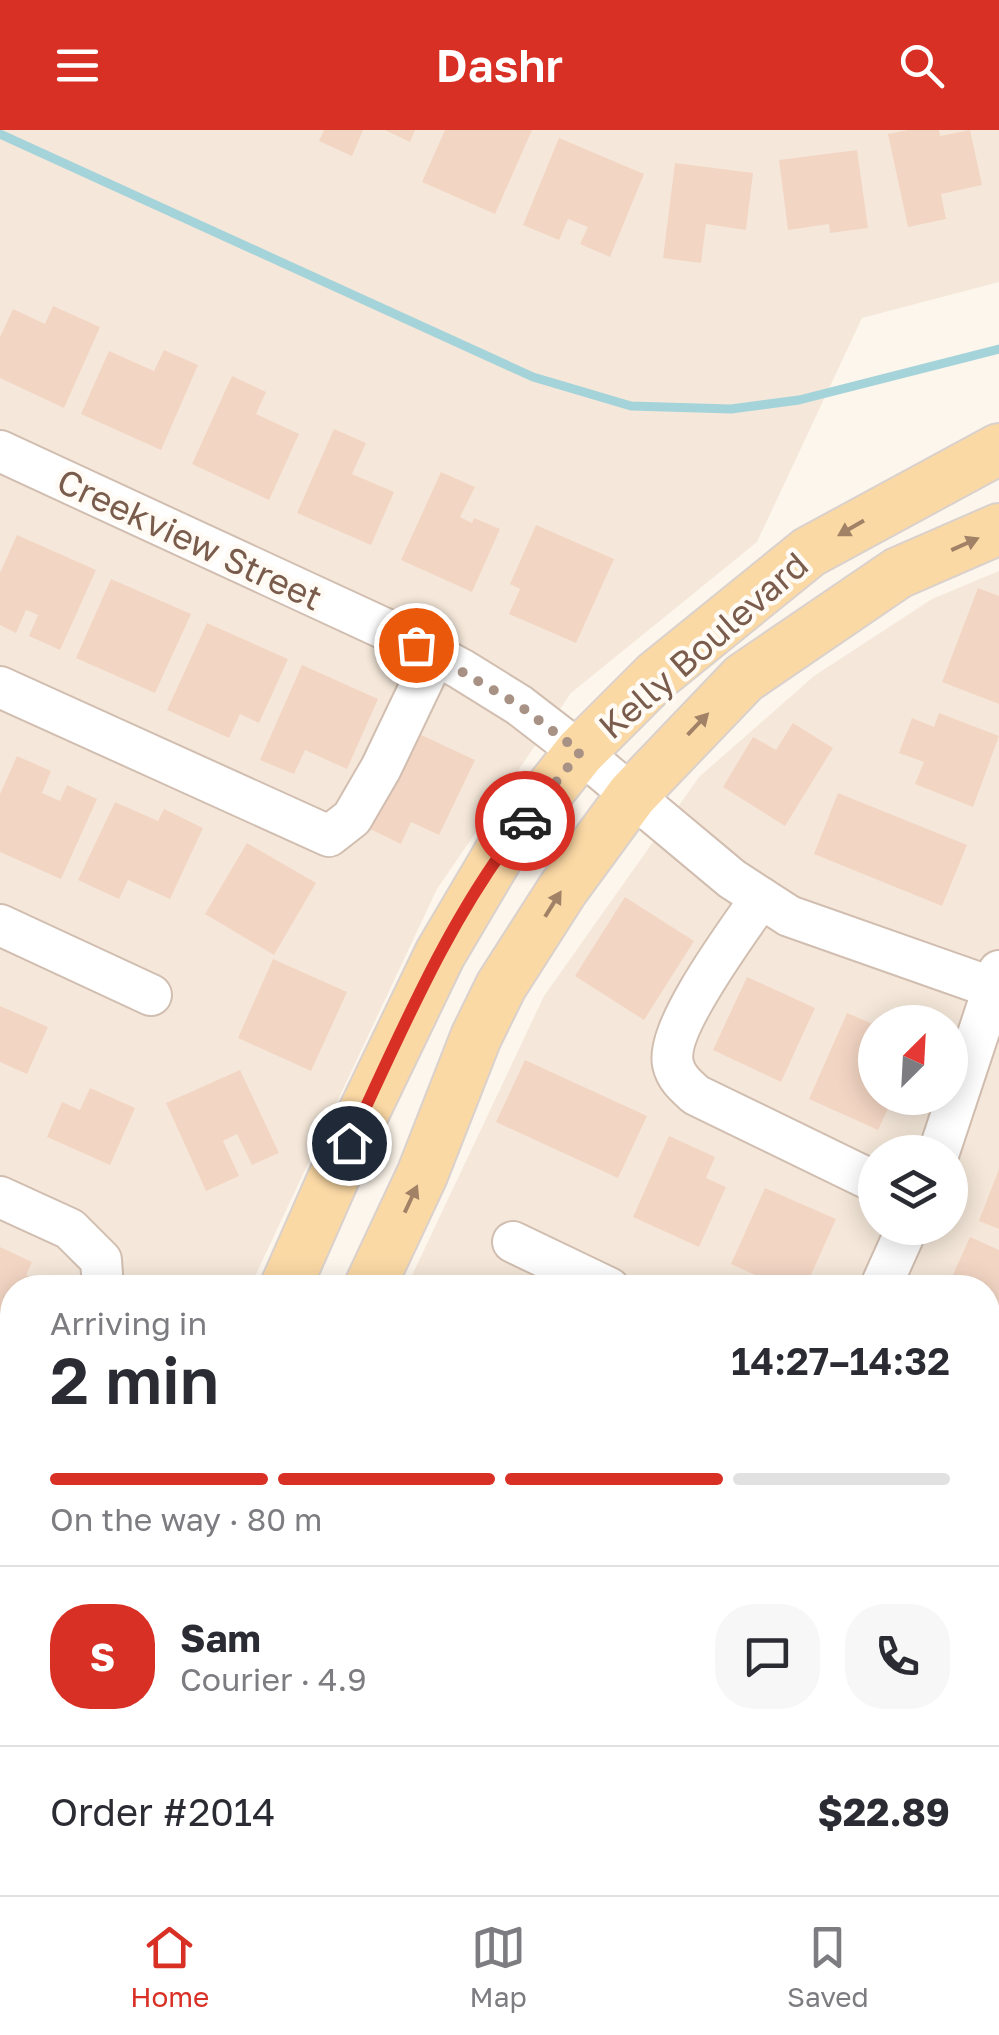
<!DOCTYPE html>
<meta charset="utf-8">
<style>
:root{--surface:#fff;--page:#f7f7f7;--text:#2b2b33;--muted:#7c7c81;--line:#e1e1e2;--accent:#d93025}
body{margin:0;font-family:"Golos Text",sans-serif;background:var(--page);color:var(--text);height:100vh;display:flex;flex-direction:column;font-size:38px;white-space:nowrap}
*{box-sizing:border-box;margin:0}
p{font-size:32px;color:var(--muted)}
.icon{flex:none;width:55px;height:55px;fill:none;stroke:currentColor;stroke-width:2;stroke-linecap:round;stroke-linejoin:round}
.map{position:relative;flex:1;overflow:hidden}
.sheet{position:absolute;left:0px;top:1145px;width:1000px;height:620px;display:flex;flex-direction:column;background:var(--surface);border-radius:40px 40px 0 0;box-shadow:0 5px 25px #0003}
.sheet>*{flex:none}
.needle{width:65px;rotate:24deg}
.tools{position:absolute;left:858px;top:875px;display:grid;gap:20px}
.tools a{display:grid;place-items:center;width:110px;height:110px;border-radius:50%;background:var(--surface);box-shadow:0 5px 25px #0003;font-size:50px}
.pin{position:absolute;display:grid;place-items:center;width:85px;height:85px;color:#fff;margin:-42px;border:5px solid #fff;border-radius:50%;box-shadow:0 2px 10px #0007}
.courier{position:absolute;display:grid;place-items:center;width:100px;height:100px;margin:-50px;border:8px solid #d93025;border-radius:50%;background:#fff;color:#222;box-shadow:0 2px 12px #0007}
.overview em{font-style:normal;font-weight:600}
.overview div{display:flex;flex-direction:column-reverse}
.overview{display:flex;align-items:center;justify-content:space-between;height:170px;padding:0 50px}
h1{font-size:65px;font-weight:600;line-height:75px}
.bar{display:grid;grid-template-columns:repeat(4,1fr);gap:15px 10px;align-content:center;height:120px;padding:0 50px}
.bar i{height:12px;border-radius:8px;background:var(--line)}
.bar .current{background:var(--accent)}
.bar p{grid-column:span 4}
.line{display:flex;align-items:center;gap:25px;padding:0 50px;border-top:2px solid var(--line)}
.line div{flex:1}
.round{display:grid;place-items:center;flex:none;width:105px;height:105px;border-radius:40px;background:var(--page)}
header{display:flex;justify-content:space-between;align-items:center;height:130px;padding:0 50px;background:var(--accent);color:#fff;font-size:45px;font-weight:600}
.menu{display:flex;justify-content:space-around;align-items:center;height:140px;border-top:2px solid var(--line);background:var(--surface);font-size:28px;color:var(--muted)}
.menu a{display:grid;justify-items:center;gap:5px}
.menu .current{color:var(--accent)}
.map>svg:first-child{display:block}
.residential{fill:#f5e8da;fill-rule:evenodd}
.green{fill:#d8ecc9}
.lines{fill:none;stroke-linecap:round;stroke-linejoin:round}
.stream{stroke:#a5d3da;stroke-width:9}
.building{fill:#f3d5c3}
.minor-casing{stroke:#d1beb0;stroke-width:44}
.major-casing{stroke:#dad1cd;stroke-width:54}
.minor{stroke:#fff;stroke-width:40}
.major{stroke:#fbd9a5;stroke-width:50}
.oneway{fill:#a18267}
.done{stroke:#a89285;stroke-width:10;stroke-dasharray:0 18}
.route{stroke:#d93025;stroke-width:12}
.labels{text-anchor:middle;dominant-baseline:central;stroke-width:9;stroke-linejoin:round;paint-order:stroke}
.street-label{font-size:35px;fill:#7a5c4d;stroke:#fffaf3}
</style>
<header><svg class="icon" aria-label="menu" viewBox="0 0 24 24"><path d="M4 6h16M4 12h16M4 18h16"/></svg>Dashr<svg class="icon" aria-label="search" viewBox="0 0 24 24"><circle cx="10" cy="10" r="6"/><path d="M15 15l6 6"/></svg></header>
<div class="map">
<svg width="999" height="1765" viewBox="0 0 999 1765">
<rect width="100%" height="100%" fill="#fdf6ec"/>
<g class="residential">
<polygon points="0,0 999,0 999,152 862,188 757,412 571,563 437,759 250,1157 12,1158 12,1661 0,1687"/>
<path d="M 999,441 L 999,1441 L 988,1467 L 988,1158 L 406,1158 L 544,866 L 699,647 L 814,546 L 932,469 ZM 875,892 L 950,892 L 950,968 L 875,968 ZM 875,1022 L 950,1022 L 950,1098 L 875,1098 Z"/>
<polygon points="127,1752 861,1753 856,1765 122,1765"/>
</g>
<polygon class="green" points="999,1441 999,1765 856,1765 861,1753 988,1752 988,1467"/>
<g class="lines">
<polyline class="stream" points="0,4 533,247 631,276 731,279 799,270 999,219"/>
</g>
<g class="building">
<polygon points="324,0 363,0 352,26 319,11"/>
<polygon points="385,0 415,0 410,12"/>
<polygon points="445,0 532,0 495,84 422,52"/>
<polygon points="908,0 939,0 940,6 970,0 982,55 941,64 946,89 908,97 888,4"/>
<polygon points="559,8 644,44 610,127 580,114 588,97 568,89 559,110 523,95"/>
<polygon points="857,20 868,98 830,103 829,94 788,100 779,30"/>
<polygon points="675,33 753,43 746,100 706,94 701,133 663,128"/>
<polygon points="53,176 100,197 64,278 0,248 0,207 13,179 45,194"/>
<polygon points="164,220 198,235 161,320 81,284 109,221 154,241"/>
<polygon points="232,246 266,262 256,284 299,304 269,370 192,334"/>
<polygon points="334,299 366,313 352,344 394,362 371,415 297,383"/>
<polygon points="441,342 475,357 460,387 472,393 474,388 500,399 472,462 401,430"/>
<polygon points="536,395 614,429 576,513 509,484 520,459 510,454"/>
<polygon points="17,405 96,440 60,520 29,506 38,485 26,480 16,503 0,495 0,443"/>
<polygon points="111,449 191,484 155,563 76,528"/>
<polygon points="978,458 999,466 999,574 942,552"/>
<polygon points="207,493 288,529 259,593 240,584 229,608 167,580"/>
<polygon points="302,535 378,569 347,639 305,620 294,644 260,630"/>
<polygon points="939,583 999,606 973,677 915,654 924,632 899,623 912,588 934,597"/>
<polygon points="793,593 833,618 785,696 723,657 753,607 776,620"/>
<polygon points="415,602 475,630 439,705 411,692 401,714 370,699"/>
<polygon points="17,626 51,641 42,663 60,671 67,655 97,669 61,749 0,722 0,664"/>
<polygon points="838,663 967,715 942,776 814,724"/>
<polygon points="115,672 158,691 164,679 203,698 170,769 128,750 119,769 78,750"/>
<polygon points="247,713 316,753 274,825 205,784"/>
<polygon points="625,767 694,811 644,890 575,846"/>
<polygon points="273,829 347,862 311,941 238,908"/>
<polygon points="747,847 815,878 781,952 713,920"/>
<polygon points="0,876 48,897 27,944 0,932"/>
<polygon points="847,883 875,895 875,968 893,968 878,1000 809,969"/>
<polygon points="525,930 647,986 618,1048 496,992"/>
<polygon points="240,940 279,1023 252,1035 237,1004 223,1011 239,1046 206,1061 166,973"/>
<polygon points="90,958 135,978 110,1035 47,1007 62,972 80,980"/>
<polygon points="669,1006 715,1027 706,1048 726,1057 699,1117 633,1087"/>
<polygon points="999,1039 999,1099 979,1091"/>
<polygon points="765,1058 836,1089 805,1158 784,1158 731,1134"/>
<polygon points="970,1107 999,1120 999,1208 988,1203 988,1158 947,1158"/>
<polygon points="0,1117 32,1132 26,1145 54,1158 12,1158 12,1231 0,1226"/>
<polygon points="988,1223 999,1228 999,1267 988,1293"/>
<polygon points="9,1382 12,1384 12,1488 0,1482 0,1402"/>
<polygon points="146,1752 217,1752 230,1758 226,1765 146,1765 142,1763"/>
<polygon points="495,1752 603,1752 598,1765 523,1765"/>
<polygon points="641,1752 728,1752 741,1765 628,1765"/>
</g>
<g class="lines">
<defs>
<g id="minor">
<polyline points="0,321 396,504 461,539 519,575 580,622 732,749 789,786 999,860"/>
<polyline points="0,557 329,706 352,688 381,638 435,525"/>
<path d="M 761,768 C 739,800 665,898 673,934 C 676,948 686,956 696,965 L 875,1052"/>
<polyline points="0,795 151,865"/>
<polyline points="939,1022 999,841"/>
<polyline points="0,1067 70,1099 101,1130 103,1158"/>
<polyline points="513,1112 609,1158"/>
<polyline points="880,1158 907,1098"/>
<polyline points="0,1302 12,1308"/>
<polyline points="360,1752 389,1765"/>
<polyline points="262,1765 277,1752"/>
<polyline points="838,1765 844,1752"/>
</g>
<g id="major">
<polyline points="285,1158 349,1013 440,824 499,724 580,622 656,546 809,422 999,319"/>
<polyline points="369,1158 422,1045 476,907 501,856 563,759 632,665 744,548 898,443 999,399"/>
<polyline points="0,1751 12,1727"/>
<polyline points="85,1765 91,1752"/>
</g>
</defs>
<use href="#minor" class="minor-casing"/>
<use href="#major" class="major-casing"/>
<use href="#minor" class="minor"/>
<use href="#major" class="major"/>
</g>
<defs><path id="oneway-solid" d="M-6-.8H1V-3.2L6.5 0L1 3.2V.8H-6Z" transform="scale(2.5)"/></defs>
<g class="oneway">
<use href="#oneway-solid" transform="translate(851 398) rotate(150)"/>
<use href="#oneway-solid" transform="translate(965 414) rotate(-24)"/>
<use href="#oneway-solid" transform="translate(698 594) rotate(-46)"/>
<use href="#oneway-solid" transform="translate(553 774) rotate(-58)"/>
<use href="#oneway-solid" transform="translate(411 1069) rotate(-65)"/>
</g>
<g class="lines">
<polyline class="done" points="416,515 519,575 580,622 525,691"/>
<path class="route" d="M 349,1013 C 401,903 449,786 525,691"/>
</g>
<g class="labels">
<g class="street-label">
<text transform="translate(190 409) rotate(25)">Creekview Street</text>
<text transform="translate(703 515) rotate(-41)">Kelly Boulevard</text>
</g>
</g>
</svg>
<div class="tools">
<a><svg class="needle" viewBox="-14 -14 28 28"><path d="M0-13l5 13h-10z" fill="#e53935"/><path d="M0 13l5-13h-10z" fill="#7c7c81"/></svg></a>
<a><svg class="icon" aria-label="layers" viewBox="0 0 24 24"><path d="M12 4l9 5-9 5-9-5zM3 14l9 5 9-5"/></svg></a>
</div>
<div class="pin" style="left:416px;top:515px;background:#ea580c"><svg class="icon" aria-label="bag" viewBox="0 0 24 24"><path d="M5 8h14l-1 12H6zM9 8a3 3 0 0 1 6 0"/></svg></div>
<div class="pin" style="left:349px;top:1013px;background:#1f2937"><svg class="icon" aria-label="home" viewBox="0 0 24 24"><path d="M3 11l9-7 9 7M6 9v11h12V9"/></svg></div>
<div class="courier" style="left:525px;top:691px"><svg class="icon" aria-label="car" viewBox="0 0 24 24"><path d="M5 17H2v-5l4-1 3-4h7l3 4 3 1v5h-3M9 17h6M6 11h13"/><circle cx="7" cy="17" r="2"/><circle cx="17" cy="17" r="2"/></svg></div>
<section class="sheet">
<div class="overview"><div><h1>2 min</h1><p>Arriving in</p></div><em>14:27–14:32</em></div>
<div class="bar"><i class="current"></i><i class="current"></i><i class="current"></i><i></i><p>On the way · 80 m</p></div>
<div class="line" style="height:180px"><b class="round" style="background:var(--accent);color:#fff">S</b><div><b>Sam</b><p>Courier · 4.9</p></div><a class="round"><svg class="icon" aria-label="chat" viewBox="0 0 24 24"><path d="M4 5h16v11H9l-5 4z"/></svg></a><a class="round"><svg class="icon" aria-label="phone" viewBox="0 0 24 24"><path d="M5 4h4l2 5-3 2q2 4 5 5l2-3 5 2v4C11 20 4 13 5 4z"/></svg></a></div>
<div class="line" style="height:130px"><div>Order #2014</div><b>$22.89</b></div>
</section>
</div>
<nav class="menu">
<a class="current"><svg class="icon" aria-label="home" viewBox="0 0 24 24"><path d="M3 11l9-7 9 7M6 9v11h12V9"/></svg>Home</a>
<a><svg class="icon" aria-label="map" viewBox="0 0 24 24"><path d="M3 6l6-2 6 2 6-2v14l-6 2-6-2-6 2zM9 4v14M15 6v14"/></svg>Map</a>
<a><svg class="icon" aria-label="saved" viewBox="0 0 24 24"><path d="M7 4h10v16l-5-4-5 4z"/></svg>Saved</a>
</nav>
